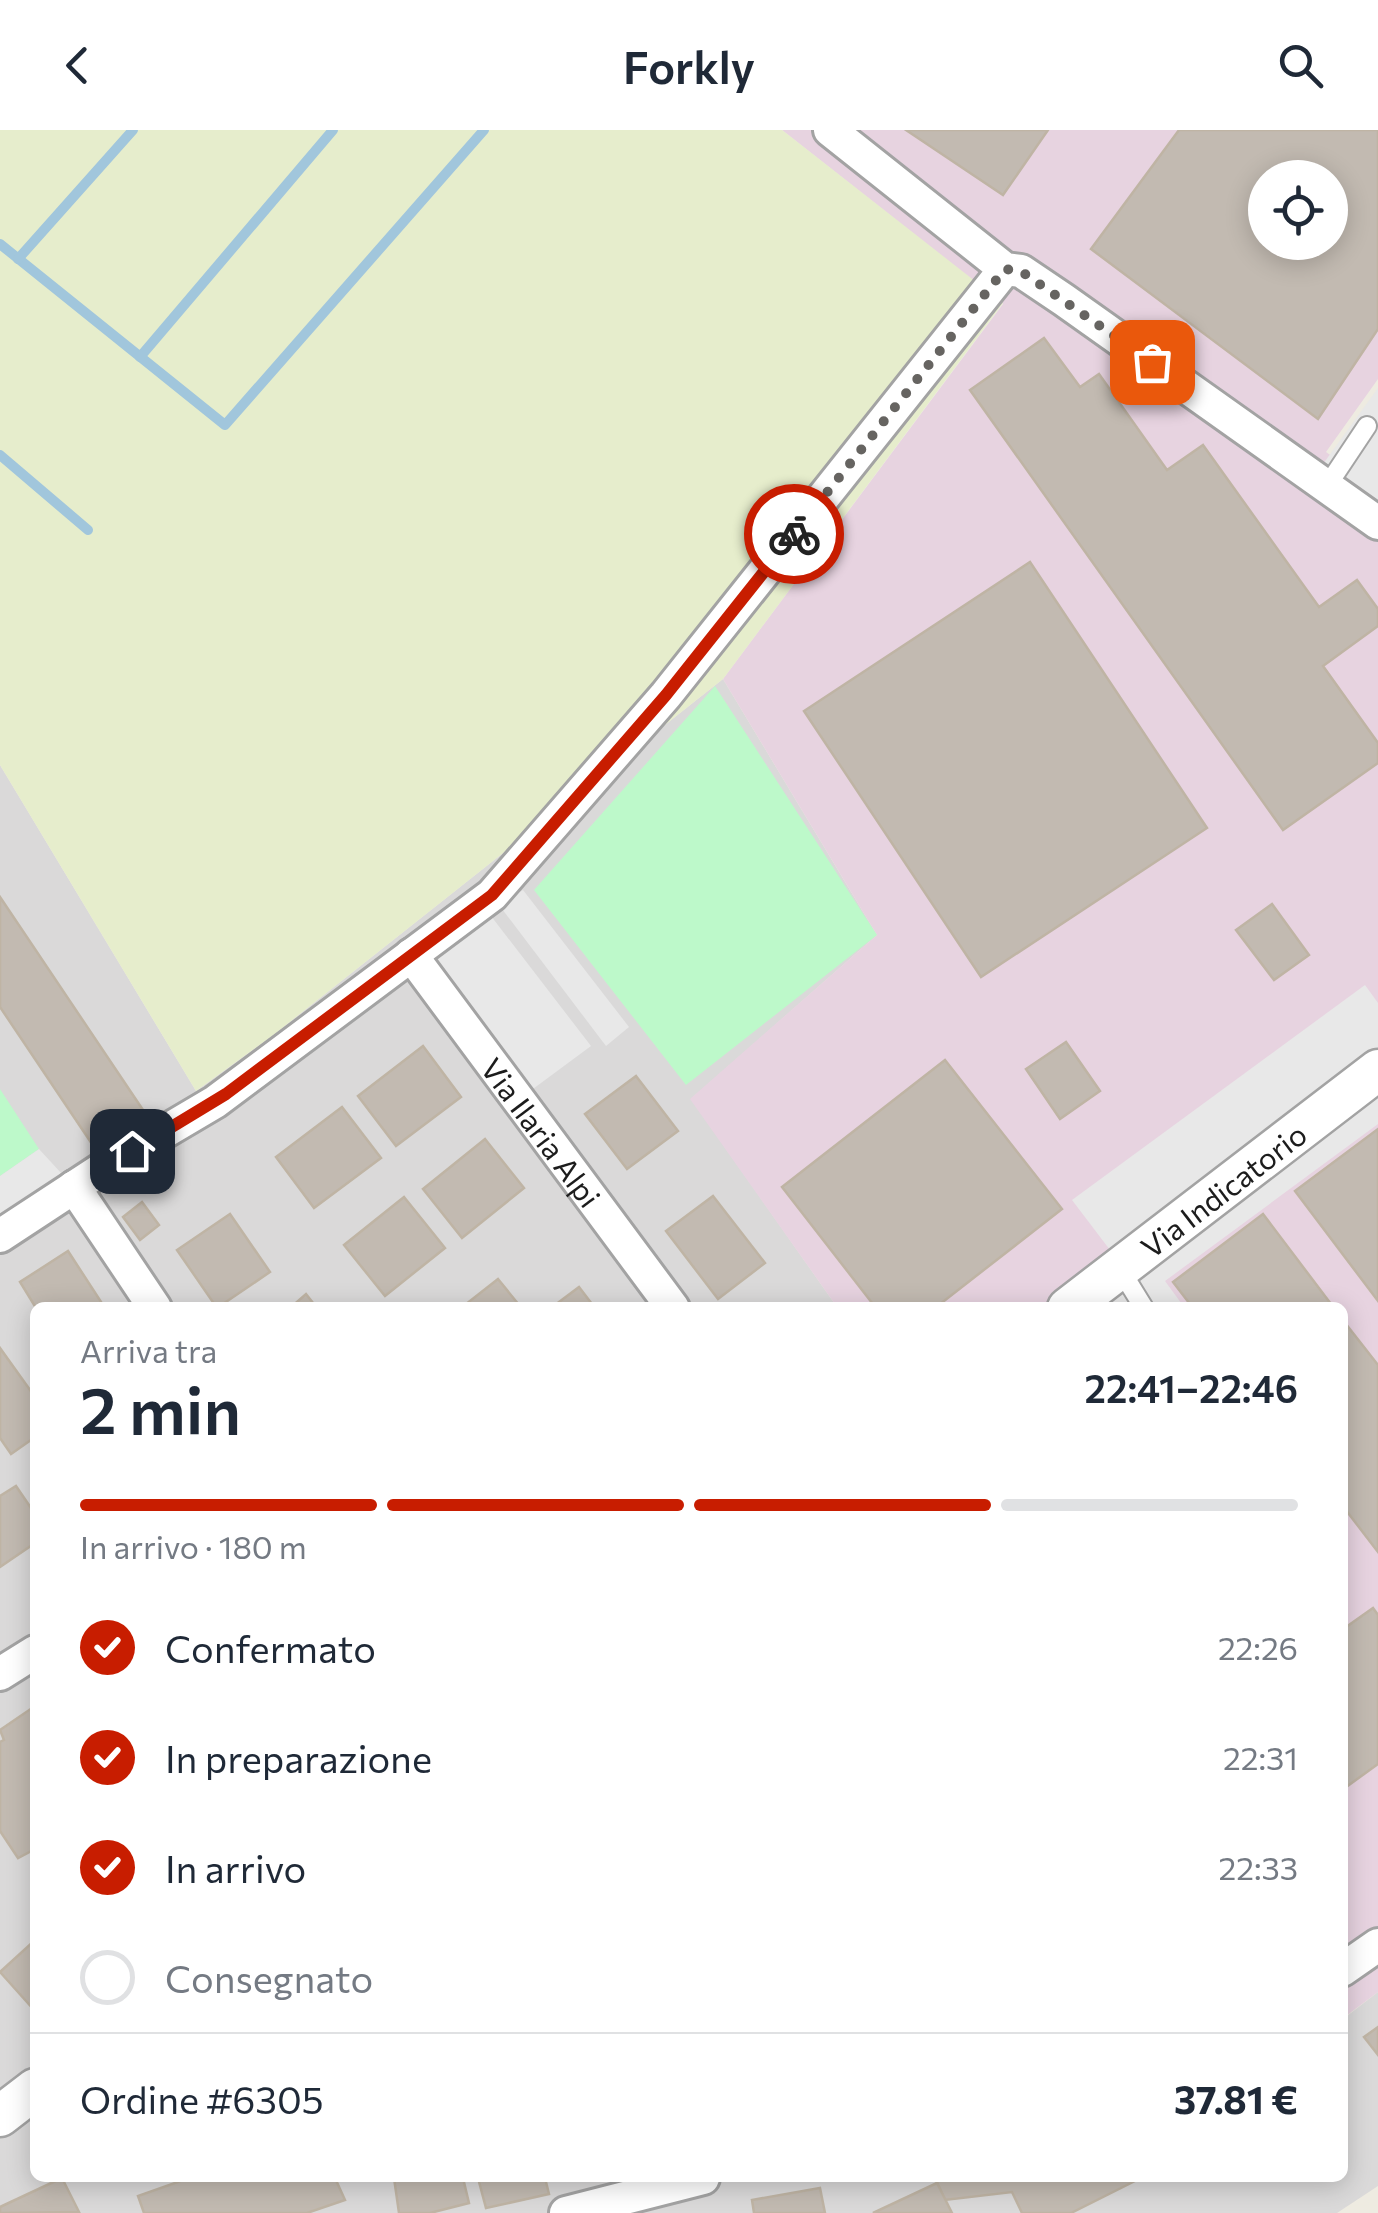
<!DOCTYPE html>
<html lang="it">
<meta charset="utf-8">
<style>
:root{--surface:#fff;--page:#f6f6f7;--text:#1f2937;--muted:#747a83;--line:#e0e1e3;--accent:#c81d00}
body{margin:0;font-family:Commissioner,sans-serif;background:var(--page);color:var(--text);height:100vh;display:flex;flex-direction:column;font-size:38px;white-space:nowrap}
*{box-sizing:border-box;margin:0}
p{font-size:32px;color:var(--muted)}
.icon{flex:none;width:55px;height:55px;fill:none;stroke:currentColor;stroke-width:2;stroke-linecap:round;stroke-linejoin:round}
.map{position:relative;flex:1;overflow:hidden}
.side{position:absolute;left:30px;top:1172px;width:1318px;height:880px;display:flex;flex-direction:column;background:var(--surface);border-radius:15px;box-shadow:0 5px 25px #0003}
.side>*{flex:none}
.controls{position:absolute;left:1248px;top:30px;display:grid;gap:20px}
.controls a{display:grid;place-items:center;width:100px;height:100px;border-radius:50%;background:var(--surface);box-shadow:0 5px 25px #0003;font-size:50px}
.pin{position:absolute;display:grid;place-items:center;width:85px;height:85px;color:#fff;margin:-42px;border-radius:20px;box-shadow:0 5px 15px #0006}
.courier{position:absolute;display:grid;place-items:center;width:100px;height:100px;margin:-50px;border:8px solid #c81d00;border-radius:50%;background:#fff;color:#222;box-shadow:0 2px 12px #0007}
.head em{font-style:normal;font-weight:600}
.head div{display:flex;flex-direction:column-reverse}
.head{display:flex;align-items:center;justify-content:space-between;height:170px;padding:0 50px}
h1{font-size:65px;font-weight:600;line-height:75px}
.bar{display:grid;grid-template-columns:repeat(4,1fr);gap:15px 10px;align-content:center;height:120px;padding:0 50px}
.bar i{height:12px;border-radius:8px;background:var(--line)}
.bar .active{background:var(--accent)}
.bar p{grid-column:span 4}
.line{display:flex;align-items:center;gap:25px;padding:0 50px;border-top:2px solid var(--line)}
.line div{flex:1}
ol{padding:0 50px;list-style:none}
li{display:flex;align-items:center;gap:30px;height:110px}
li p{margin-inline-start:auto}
li .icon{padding:10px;border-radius:50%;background:var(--accent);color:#fff;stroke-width:4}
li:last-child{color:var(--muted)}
li i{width:55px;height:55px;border:5px solid var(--line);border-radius:50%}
header{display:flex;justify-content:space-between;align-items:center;height:130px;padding:0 50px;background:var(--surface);font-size:45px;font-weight:600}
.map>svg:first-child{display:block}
.residential{fill:#dad9d9}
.industrial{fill:#e7d3e0;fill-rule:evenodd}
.farmland{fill:#e6edcc}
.park{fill:#bdf9ca}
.parking{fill:#e8e8e8}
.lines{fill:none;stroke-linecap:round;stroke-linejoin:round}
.stream{stroke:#a1c6dc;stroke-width:10}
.building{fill:#c2bab1;stroke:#bfb4a4;stroke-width:2.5;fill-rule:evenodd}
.service-casing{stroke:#a3a3a3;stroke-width:22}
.minor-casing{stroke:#a3a3a3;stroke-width:38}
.tertiary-casing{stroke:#a3a3a3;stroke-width:45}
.service{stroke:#fff;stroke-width:18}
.minor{stroke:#fff;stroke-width:32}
.tertiary{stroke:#fff;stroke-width:40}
.done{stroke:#666461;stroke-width:10;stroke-dasharray:0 18}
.route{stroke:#c81d00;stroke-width:12}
.labels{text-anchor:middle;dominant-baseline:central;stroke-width:10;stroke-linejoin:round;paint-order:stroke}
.street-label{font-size:30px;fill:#1c1c1c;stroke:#fff}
</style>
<header><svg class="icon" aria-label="back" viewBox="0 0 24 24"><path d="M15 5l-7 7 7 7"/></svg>Forkly<svg class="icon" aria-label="search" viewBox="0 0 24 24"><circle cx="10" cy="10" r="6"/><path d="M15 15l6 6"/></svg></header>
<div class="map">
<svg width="1378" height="2083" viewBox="0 0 1378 2083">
<rect width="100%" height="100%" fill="#eeebe1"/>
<polygon class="residential" points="723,549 877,805 691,969 837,1177 35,1178 35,2048 1342,2048 1343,1881 1347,1886 1378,1862 1378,2056 1337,2083 0,2083 0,635 196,961 272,906"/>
<path class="industrial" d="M 782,0 L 1378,0 L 1378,249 L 1326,322 L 1378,359 L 1378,1862 L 1346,1886 L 1342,1881 L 1342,1178 L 837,1177 L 690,969 L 877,805 L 723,549 L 1003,174 ZM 1265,48 L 1330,48 L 1330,112 L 1265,112 Z"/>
<polygon class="farmland" points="0,0 782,0 1003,173 723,549 272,906 196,961 0,635"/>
<g class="park">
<polygon points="715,556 877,805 686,955 534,760"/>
<polygon points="0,959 39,1019 0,1046"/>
</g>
<g class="parking">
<polygon points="1378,258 1378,370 1323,334"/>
<polygon points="523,760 629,897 606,916 499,775"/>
<polygon points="481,773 591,916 518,970 411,825"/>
<polygon points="1365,855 1378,873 1378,928 1110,1120 1072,1070"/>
<polygon points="1378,954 1378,994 1165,1151 1184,1177 1091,1177"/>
<polygon points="39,1019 74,1057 0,1106 0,1046"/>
</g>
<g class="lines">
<g class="stream">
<polyline points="0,114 225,295 484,0"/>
<polyline points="18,129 133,0"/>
<polyline points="140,227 333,0"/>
<polyline points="0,325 88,400"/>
</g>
</g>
<g class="building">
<polygon points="906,0 1048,0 1003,65"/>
<path d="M 1179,0 L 1378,0 L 1378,199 L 1318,289 L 1091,119 ZM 1265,48 L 1330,48 L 1330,112 L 1265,112 Z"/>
<polygon points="1044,208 1080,257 1099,244 1167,340 1203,315 1319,477 1357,450 1378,479 1378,496 1323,536 1378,613 1378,633 1283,700 970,260"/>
<polygon points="1030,432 1207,698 981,847 804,581"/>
<polygon points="0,767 145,983 94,1017 0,877"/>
<polygon points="1272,774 1309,825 1274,850 1236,800"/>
<polygon points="1066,912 1100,961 1060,989 1026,939"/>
<polygon points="423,916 461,967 396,1016 358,966"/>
<polygon points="945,930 1062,1079 935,1178 876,1178 782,1057"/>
<polygon points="636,946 678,1001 627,1039 585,984"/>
<polygon points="342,977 381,1028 314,1078 276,1027"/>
<polygon points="1378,999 1378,1171 1295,1061"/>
<polygon points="485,1009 524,1058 462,1108 423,1059"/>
<polygon points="713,1066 765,1133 718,1169 666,1101"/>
<polygon points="404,1067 445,1118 385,1166 344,1115"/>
<polygon points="142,1072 159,1095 140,1110 123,1087"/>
<polygon points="230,1084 270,1142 217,1178 177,1120"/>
<polygon points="1263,1084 1334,1178 1193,1178 1173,1152"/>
<polygon points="68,1121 105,1178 36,1178 20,1152"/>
<polygon points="498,1149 519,1175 461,1178"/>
<polygon points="579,1157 595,1178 551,1178"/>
<polygon points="306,1164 317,1178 290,1178"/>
<polygon points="1342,1189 1378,1235 1378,1422 1342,1375"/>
<polygon points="0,1218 35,1267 35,1307 11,1324 0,1308"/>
<polygon points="16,1356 35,1384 35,1413 0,1437 0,1366"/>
<polygon points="1373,1478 1378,1485 1378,1634 1342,1660 1342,1500"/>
<polygon points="35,1576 35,1719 18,1728 0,1701 0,1612 4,1610 0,1600"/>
<polygon points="35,1810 35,1881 0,1842"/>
<polygon points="1378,1897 1378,1925 1364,1907"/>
<polygon points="62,2048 79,2082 0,2083 0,2077"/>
<polygon points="189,2048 335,2048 345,2070 307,2083 144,2083 138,2066"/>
<polygon points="394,2048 463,2048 469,2073 430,2083 399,2083"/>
<polygon points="478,2048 545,2048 549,2064 486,2078"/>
<polygon points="935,2048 1141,2048 1071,2083 1022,2083 1012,2062 945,2070"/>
<polygon points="937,2053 952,2083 873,2083"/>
<polygon points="820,2058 825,2083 754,2083 752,2070"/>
</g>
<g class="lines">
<defs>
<g id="service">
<polyline points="1327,356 1367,296"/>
<polyline points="1120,1139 1144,1178"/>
</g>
<g id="minor">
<polyline points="830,0 1005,139 1021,141 1064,170 1378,393"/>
<path id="s1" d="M 411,825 L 673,1178"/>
<polyline points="74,1057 155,1178"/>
<polyline points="0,1106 105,1037 215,972 492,765 666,565 1005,139"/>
<polyline points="0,1544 35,1522"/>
<polyline points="1342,1840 1378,1815"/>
<polyline points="566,2083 703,2048"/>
</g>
<g id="tertiary">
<path id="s2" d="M 1068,1178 L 1378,940"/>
<polyline points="0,1986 35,1959"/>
</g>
</defs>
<use href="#service" class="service-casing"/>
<use href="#minor" class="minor-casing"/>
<use href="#tertiary" class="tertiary-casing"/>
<use href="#service" class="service"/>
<use href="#minor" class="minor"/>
<use href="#tertiary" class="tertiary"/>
</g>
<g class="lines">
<polyline class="done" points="794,404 1005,139 1022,142 1152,232"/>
<polyline class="route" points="132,1021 226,964 492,765 666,565 794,404"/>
</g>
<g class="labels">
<g class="street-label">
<text stroke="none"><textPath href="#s1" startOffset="220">Via Ilaria Alpi</textPath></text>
<text stroke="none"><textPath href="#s2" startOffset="195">Via Indicatorio</textPath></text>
</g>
</g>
</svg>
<div class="controls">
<a><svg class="icon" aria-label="locate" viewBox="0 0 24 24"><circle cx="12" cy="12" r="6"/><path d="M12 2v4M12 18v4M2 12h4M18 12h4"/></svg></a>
</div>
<div class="pin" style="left:1152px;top:232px;background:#ea580c"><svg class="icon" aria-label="bag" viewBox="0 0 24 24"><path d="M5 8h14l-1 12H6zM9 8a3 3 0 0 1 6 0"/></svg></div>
<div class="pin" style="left:132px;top:1021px;background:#1f2937"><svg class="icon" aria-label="home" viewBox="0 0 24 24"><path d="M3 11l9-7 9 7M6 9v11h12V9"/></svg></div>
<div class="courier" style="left:794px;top:404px"><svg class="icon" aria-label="bike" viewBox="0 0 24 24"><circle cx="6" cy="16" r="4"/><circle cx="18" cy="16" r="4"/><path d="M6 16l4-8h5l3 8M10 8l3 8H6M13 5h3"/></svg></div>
<section class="side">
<div class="head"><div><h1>2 min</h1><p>Arriva tra</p></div><em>22:41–22:46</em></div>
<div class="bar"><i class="active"></i><i class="active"></i><i class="active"></i><i></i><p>In arrivo · 180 m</p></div>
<ol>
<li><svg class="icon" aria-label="check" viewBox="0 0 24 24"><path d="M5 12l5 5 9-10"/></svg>Confermato<p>22:26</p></li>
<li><svg class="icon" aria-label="check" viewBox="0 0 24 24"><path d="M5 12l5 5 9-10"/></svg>In preparazione<p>22:31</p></li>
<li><svg class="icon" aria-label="check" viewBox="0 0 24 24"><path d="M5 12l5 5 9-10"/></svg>In arrivo<p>22:33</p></li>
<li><i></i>Consegnato</li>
</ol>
<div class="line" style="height:130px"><div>Ordine #6305</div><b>37.81 €</b></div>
</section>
</div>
